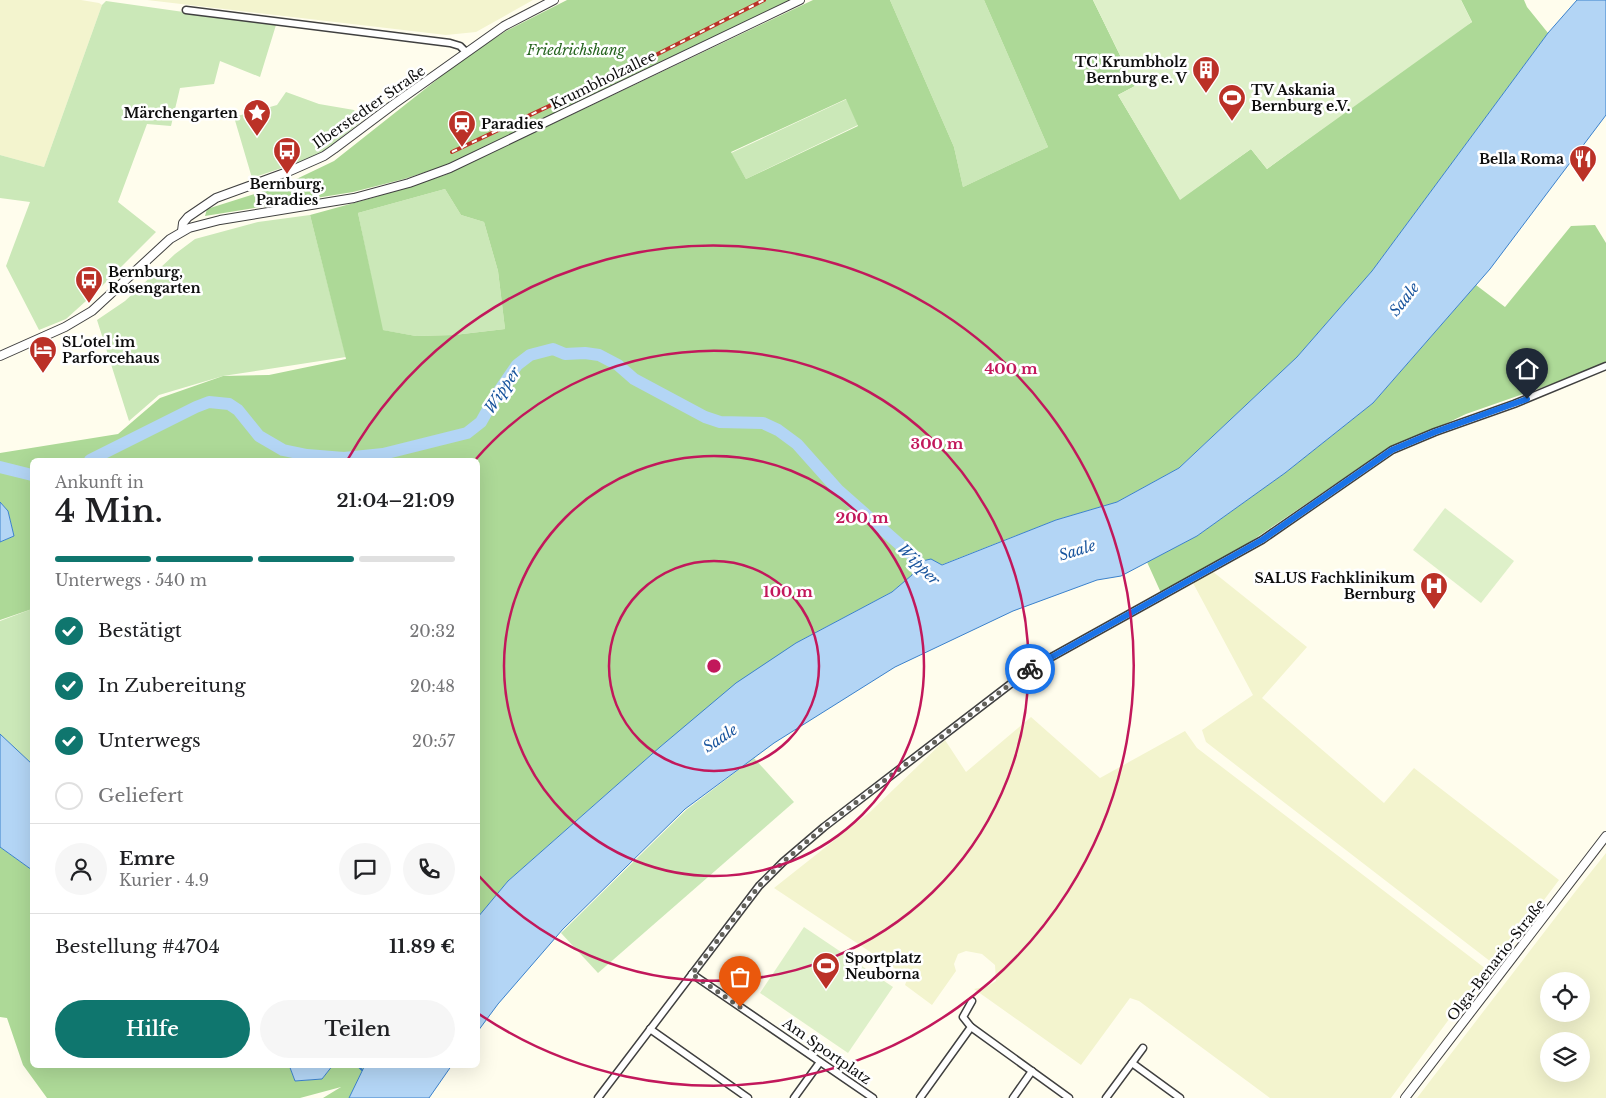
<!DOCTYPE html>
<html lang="de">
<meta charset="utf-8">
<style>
:root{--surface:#fff;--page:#f6f6f6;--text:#202124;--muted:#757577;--line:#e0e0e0;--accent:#0f766e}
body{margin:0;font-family:"Libre Baskerville",serif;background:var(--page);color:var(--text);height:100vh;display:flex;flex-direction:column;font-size:19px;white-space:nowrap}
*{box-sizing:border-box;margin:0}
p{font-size:16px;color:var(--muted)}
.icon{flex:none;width:28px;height:28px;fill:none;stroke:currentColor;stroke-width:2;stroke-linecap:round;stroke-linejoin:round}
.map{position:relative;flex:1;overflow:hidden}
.drawer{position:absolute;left:30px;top:458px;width:450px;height:610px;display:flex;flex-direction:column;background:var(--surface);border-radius:8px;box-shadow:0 5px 20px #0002}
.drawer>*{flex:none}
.fabs{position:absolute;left:1540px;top:972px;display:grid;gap:10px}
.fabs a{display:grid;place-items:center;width:50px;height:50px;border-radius:50%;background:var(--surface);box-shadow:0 5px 20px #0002;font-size:25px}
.pin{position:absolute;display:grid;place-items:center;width:42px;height:42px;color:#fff;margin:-51px -21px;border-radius:50% 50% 50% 0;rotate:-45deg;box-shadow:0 0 5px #0007}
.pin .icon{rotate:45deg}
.courier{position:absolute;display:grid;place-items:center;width:50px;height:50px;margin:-25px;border:4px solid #1a73e8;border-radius:50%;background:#fff;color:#222;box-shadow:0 1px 6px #0007}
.headline em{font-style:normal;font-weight:600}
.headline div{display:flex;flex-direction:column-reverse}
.headline{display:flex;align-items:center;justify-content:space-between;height:85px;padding:0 25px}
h1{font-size:32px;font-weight:600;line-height:38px}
.bar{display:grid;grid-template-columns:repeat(4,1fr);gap:8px 5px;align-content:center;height:60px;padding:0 25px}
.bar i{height:6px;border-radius:4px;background:var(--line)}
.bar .selected{background:var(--accent)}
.bar p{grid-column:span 4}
.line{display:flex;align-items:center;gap:12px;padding:0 25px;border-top:1px solid var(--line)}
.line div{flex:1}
.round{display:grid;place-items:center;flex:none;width:52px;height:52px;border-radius:26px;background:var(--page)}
ol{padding:0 25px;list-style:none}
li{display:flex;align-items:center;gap:15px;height:55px}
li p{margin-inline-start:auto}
li .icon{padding:5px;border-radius:50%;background:var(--accent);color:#fff;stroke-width:4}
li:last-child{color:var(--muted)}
li i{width:28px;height:28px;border:2px solid var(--line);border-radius:50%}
.primary-button{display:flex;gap:10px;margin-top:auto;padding:10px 25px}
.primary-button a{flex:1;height:58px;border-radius:30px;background:var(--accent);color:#fff;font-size:20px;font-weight:600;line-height:58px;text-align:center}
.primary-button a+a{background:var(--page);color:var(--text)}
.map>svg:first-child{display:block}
.farmland{fill:#f3f4ce;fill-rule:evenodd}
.green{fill:#cbe8b8}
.forest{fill:#add997;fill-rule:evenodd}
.pitch{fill:#def0c9}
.water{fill:#b3d5f5;stroke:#3b81cb}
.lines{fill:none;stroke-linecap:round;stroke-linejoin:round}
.stream{stroke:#3b81cb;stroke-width:2}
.river{stroke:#b3d5f5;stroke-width:12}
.minor-casing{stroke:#404040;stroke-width:9}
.tertiary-casing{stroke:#404040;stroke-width:10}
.minor{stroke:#fff;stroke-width:6}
.tertiary{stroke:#fff;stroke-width:8}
.rail-casing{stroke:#bb3127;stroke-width:4}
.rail{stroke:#fff;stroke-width:2;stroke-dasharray:5.5;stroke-linecap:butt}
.done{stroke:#62615b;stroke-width:5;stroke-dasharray:0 9}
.route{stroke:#1a73e8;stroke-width:6}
.ring{fill:none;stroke:#c2185b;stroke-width:2.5}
.labels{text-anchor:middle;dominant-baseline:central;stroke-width:5;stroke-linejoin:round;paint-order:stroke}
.park-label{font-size:14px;font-style:italic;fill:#25641e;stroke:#fff}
.poi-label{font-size:14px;font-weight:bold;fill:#0d0d0d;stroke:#fff;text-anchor:start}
.street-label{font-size:14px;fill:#0d0d0d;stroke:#fff}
.water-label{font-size:15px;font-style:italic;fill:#18549d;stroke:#fff}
.centre{fill:#c2185b;stroke:#fff;stroke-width:2.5}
.ring-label{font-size:15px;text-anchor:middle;font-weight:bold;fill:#c2185b;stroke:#fff;stroke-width:5;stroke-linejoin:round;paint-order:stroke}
</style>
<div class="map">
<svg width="1606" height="1098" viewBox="0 0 1606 1098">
<rect width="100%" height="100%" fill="#fffded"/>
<g class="farmland">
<polygon points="0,0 81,0 99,3 102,5 44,167 0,155"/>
<polygon points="147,0 533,0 476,32 446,35"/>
<polygon points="1212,571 1307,647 1262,698 1384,803 1414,768 1559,880 1495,965 1206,742 1202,730 1253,695 1193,583"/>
<polygon points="1031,717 1100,778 1185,731 1197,748 1486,969 1391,1098 1270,1098 1139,1001 1130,998 1081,1065 974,989 988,986 996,981 995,965 982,954 966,951 958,954 954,964 956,971 932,1005 905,985 908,977 774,888 870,812 945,740 966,772"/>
<path d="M 1606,853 L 1606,1098 L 1417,1098 L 1575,892 ZM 1549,981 L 1581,981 L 1581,1014 L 1549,1014 ZM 1549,1041 L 1581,1041 L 1581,1074 L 1549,1074 Z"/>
</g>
<g class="green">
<polygon points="890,0 984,0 1048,147 963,187 954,147"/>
<polygon points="106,1 276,25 260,77 220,61 214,84 180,88 171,126 147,124 118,202 156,232 96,292 66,319 39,330 6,266 30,202 0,198 0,155 44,167 102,5"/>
<polygon points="286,92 319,104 354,110 362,121 318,156 252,178 234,117 277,105"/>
<polygon points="847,99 858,125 746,179 731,153"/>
<polygon points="445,189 461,215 484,222 498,271 505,329 454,335 416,336 382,330 358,213"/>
<polygon points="310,215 346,357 223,376 159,395 129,421 97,320 125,301 175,254 195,239 258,222"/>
<polygon points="32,609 32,764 0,734 0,621"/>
<polygon points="754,758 794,802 598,973 561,933 686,810"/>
</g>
<g class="forest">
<polygon points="567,0 794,0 450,164 404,179 353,192 205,216 207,209 286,184 334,161 463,59 506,31"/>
<path d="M 813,0 L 890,0 L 954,147 L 963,187 L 1048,147 L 984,0 L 1093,0 L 1135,86 L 1118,95 L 1180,199 L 1251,149 L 1267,169 L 1450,35 L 1472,22 L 1461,0 L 1524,0 L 1527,7 L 1548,33 L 1372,271 L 1297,357 L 1179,468 L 1117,502 L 1056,520 L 941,565 L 918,562 L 912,575 L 892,592 L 796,643 L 660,747 L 508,881 L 478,917 L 478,460 L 32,460 L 32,609 L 0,620 L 0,542 L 14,536 L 8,511 L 0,502 L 0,453 L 118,434 L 160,398 L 223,376 L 269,375 L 346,359 L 310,215 L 372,198 L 445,175 ZM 846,99 L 858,126 L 746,179 L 731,152 ZM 445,189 L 461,215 L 484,222 L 498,271 L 505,329 L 454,335 L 416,336 L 383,330 L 358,213 Z"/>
<polygon points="1595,225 1606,243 1606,363 1552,384 1466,414 1372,459 1219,563 1162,595 1147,562 1197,536 1285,473 1373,403 1476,285 1505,307 1571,226"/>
<polygon points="0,847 32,870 32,1065 289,1065 295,1081 322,1079 333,1065 365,1065 349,1098 323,1098 341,1087 300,1098 47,1098 23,1065 7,1018 0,1017"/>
</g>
<g class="pitch">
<polygon points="1093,0 1461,0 1472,22 1267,169 1251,149 1180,200 1118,95 1135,86"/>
<polygon points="1445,508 1514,561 1481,603 1413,550"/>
<polygon points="804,927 893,987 848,1053 760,993"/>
</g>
<g class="water">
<polygon points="1577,0 1606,0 1606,115 1490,269 1373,403 1285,473 1197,536 1121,576 1097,580 1013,611 895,667 774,743 685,809 563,929 498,1004 478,1031 478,917 508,881 660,747 736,683 796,643 892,592 912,575 918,562 931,559 942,565 1056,520 1117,502 1179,468 1297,357 1372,271 1548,33"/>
<polygon points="0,502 8,511 14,536 0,542"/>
<polygon points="0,734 32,764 32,870 0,847"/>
<polygon points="289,1065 333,1065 322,1079 295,1081"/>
<polygon points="365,1065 452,1065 429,1098 349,1098"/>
</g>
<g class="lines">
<polyline class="stream" points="357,1065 362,1070"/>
<g class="river">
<polyline points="90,460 196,407 209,402 229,404 238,410 259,436 283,450 307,455 344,458 383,454 467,433 481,422 495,397 517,365 530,355 553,349 565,354 585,353 599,355 618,365 634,379 705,417 720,422 763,423 778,430 797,444 838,490 915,558 930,575"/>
<polyline points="0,467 32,475"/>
</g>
<defs>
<g id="minor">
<polyline points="186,10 450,43 460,46 466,52"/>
<polyline points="692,974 873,1098"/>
<polyline points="971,1027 1069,1098"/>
<polyline points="650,1029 748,1098"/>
<polyline points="1132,1063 1180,1098"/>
<polyline points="598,1098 759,886 783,862 824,827 1030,669 1262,540 1392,450 1435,432 1514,404 1606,366"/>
<polyline points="794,1098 820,1062"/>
<polyline points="920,1098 971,1027 963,1017 972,1001"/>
<polyline points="1013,1098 1032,1071"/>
<polyline points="1106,1098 1143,1048"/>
</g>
<g id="tertiary">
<polyline points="182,231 183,223 188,217 216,198 290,171 324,156 334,149 394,104 504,26 554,0"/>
<polyline points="0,356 65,327 92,311 170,239 189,228 220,220 354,198 409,183 450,168 800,0"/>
<polyline points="1405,1098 1606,836"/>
</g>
</defs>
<use href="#minor" class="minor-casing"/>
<use href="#tertiary" class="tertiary-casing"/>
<use href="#minor" class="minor"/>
<use href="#tertiary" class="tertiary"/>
<defs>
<polyline id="rail" points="452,152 640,63 764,0"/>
</defs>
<use href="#rail" class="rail-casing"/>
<use href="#rail" class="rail"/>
</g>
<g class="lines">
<polyline class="done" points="740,1007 692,974 759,886 783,862 824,827 1030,669"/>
<polyline class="route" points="1030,669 1262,540 1392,450 1435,432 1527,399"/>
</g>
<g class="ring">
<circle cx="714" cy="666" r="105"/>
<circle cx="714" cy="666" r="210"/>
<path d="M476 459A315 315 0 1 1 478 875"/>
<path d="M348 459A420 420 0 1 1 479 1014"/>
</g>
<defs>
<symbol id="building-pin" viewBox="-11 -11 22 30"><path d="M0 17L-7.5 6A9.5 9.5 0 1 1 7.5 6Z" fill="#bb3127" stroke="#fff"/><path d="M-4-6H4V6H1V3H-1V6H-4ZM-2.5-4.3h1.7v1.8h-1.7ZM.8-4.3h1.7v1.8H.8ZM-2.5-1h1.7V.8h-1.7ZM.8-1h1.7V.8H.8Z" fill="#fff"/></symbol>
<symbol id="stadium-pin" viewBox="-11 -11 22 30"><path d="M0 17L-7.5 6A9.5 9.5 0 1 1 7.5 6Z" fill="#bb3127" stroke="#fff"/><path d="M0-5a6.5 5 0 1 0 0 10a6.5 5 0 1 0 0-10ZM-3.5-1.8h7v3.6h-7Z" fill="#fff"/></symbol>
<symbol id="sight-pin" viewBox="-11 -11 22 30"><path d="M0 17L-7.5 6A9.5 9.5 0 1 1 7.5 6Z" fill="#bb3127" stroke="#fff"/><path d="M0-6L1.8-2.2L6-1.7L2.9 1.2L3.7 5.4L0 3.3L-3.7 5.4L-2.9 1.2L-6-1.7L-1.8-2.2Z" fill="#fff"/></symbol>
<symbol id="station-pin" viewBox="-11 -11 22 30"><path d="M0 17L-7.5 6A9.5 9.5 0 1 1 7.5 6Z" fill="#bb3127" stroke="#fff"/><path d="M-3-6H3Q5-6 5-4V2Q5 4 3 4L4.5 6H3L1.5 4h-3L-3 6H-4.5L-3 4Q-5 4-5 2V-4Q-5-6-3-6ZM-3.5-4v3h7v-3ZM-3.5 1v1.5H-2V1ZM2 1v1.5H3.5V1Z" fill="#fff"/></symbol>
<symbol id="bus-pin" viewBox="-11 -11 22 30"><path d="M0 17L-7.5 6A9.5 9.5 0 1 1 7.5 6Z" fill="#bb3127" stroke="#fff"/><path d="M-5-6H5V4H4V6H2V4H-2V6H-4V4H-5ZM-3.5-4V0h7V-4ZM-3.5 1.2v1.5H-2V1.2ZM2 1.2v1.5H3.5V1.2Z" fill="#fff"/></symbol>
<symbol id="restaurant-pin" viewBox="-11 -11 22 30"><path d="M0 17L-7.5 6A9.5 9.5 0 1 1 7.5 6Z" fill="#bb3127" stroke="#fff"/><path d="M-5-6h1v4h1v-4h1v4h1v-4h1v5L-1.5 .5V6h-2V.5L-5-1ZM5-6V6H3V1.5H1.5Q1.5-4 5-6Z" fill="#fff"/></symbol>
<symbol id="hotel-pin" viewBox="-11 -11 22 30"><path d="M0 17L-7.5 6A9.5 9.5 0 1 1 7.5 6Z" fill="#bb3127" stroke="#fff"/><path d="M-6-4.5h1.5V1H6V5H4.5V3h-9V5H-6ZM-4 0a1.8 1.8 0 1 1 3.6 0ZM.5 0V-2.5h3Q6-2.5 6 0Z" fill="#fff"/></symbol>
<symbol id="hospital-pin" viewBox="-11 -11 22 30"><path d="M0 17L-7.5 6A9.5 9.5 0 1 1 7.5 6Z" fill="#bb3127" stroke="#fff"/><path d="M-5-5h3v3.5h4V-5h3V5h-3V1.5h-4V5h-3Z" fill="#fff"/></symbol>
</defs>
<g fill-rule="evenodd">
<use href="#building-pin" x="1190" y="54" width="32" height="43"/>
<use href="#stadium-pin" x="1216" y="82" width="32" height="43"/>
<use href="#sight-pin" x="241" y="97" width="32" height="43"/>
<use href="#station-pin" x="446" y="108" width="32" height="43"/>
<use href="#bus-pin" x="271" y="135" width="32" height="43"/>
<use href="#restaurant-pin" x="1567" y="143" width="32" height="43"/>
<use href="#bus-pin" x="73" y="264" width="32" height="43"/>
<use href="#hotel-pin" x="27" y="334" width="32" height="43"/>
<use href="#hospital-pin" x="1418" y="570" width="32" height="43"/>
<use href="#stadium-pin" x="810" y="950" width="32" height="43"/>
</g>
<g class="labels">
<g class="park-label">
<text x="576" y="50">Friedrichshang</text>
</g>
<g class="poi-label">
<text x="1187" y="62" text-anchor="end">TC Krumbholz<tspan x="1187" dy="16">Bernburg e. V</tspan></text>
<text x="1251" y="90">TV Askania<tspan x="1251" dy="16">Bernburg e.V.</tspan></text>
<text x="238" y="113" text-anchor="end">Märchengarten</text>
<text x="481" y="124">Paradies</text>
<text x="1564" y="159" text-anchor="end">Bella Roma</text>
<text x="287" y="184" text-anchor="middle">Bernburg,<tspan x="287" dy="16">Paradies</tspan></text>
<text x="108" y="272">Bernburg,<tspan x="108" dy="16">Rosengarten</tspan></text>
<text x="62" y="342">SL'otel im<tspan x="62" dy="16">Parforcehaus</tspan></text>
<text x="1415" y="578" text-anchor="end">SALUS Fachklinikum<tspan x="1415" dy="16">Bernburg</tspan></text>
<text x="845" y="958">Sportplatz<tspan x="845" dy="16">Neuborna</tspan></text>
</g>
<g class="street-label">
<text transform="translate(603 80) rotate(-26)">Krumbholzallee</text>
<text transform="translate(369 107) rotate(-35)">Ilberstedter Straße</text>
<text transform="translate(1496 960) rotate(-52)">Olga-Benario-Straße</text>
<text transform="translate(827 1051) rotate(35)">Am Sportplatz</text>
</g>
<g class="water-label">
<text transform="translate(1404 299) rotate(-52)">Saale</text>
<text transform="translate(502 390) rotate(-56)">Wipper</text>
<text transform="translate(1077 550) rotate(-17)">Saale</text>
<text transform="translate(919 564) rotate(45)">Wipper</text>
<text transform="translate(720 738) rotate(-34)">Saale</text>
</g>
</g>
<circle cx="714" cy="666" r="8" class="centre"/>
<g class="ring-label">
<text x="1011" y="374">400 m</text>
<text x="937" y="449">300 m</text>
<text x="862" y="523">200 m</text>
<text x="788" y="597">100 m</text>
</g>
</svg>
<div class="fabs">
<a><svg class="icon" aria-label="locate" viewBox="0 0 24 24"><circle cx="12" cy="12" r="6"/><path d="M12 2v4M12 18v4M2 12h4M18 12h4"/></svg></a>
<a><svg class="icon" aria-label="layers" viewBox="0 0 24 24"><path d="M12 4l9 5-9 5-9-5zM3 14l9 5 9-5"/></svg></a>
</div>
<div class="pin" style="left:740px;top:1007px;background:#ea580c"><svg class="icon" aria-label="bag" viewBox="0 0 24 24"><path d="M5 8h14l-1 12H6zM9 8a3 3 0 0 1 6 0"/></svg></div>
<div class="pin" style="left:1527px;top:399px;background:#1f2937"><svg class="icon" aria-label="home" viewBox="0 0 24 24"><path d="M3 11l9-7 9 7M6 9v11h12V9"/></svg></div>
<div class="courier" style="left:1030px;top:669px"><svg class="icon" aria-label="bike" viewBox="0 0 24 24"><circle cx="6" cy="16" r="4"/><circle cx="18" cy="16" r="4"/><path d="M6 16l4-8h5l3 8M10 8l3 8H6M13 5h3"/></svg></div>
<section class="drawer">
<div class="headline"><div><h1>4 Min.</h1><p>Ankunft in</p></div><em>21:04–21:09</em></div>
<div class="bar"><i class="selected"></i><i class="selected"></i><i class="selected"></i><i></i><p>Unterwegs · 540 m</p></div>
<ol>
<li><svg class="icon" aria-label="check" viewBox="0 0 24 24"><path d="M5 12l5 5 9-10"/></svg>Bestätigt<p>20:32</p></li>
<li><svg class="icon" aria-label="check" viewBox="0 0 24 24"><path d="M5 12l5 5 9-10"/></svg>In Zubereitung<p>20:48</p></li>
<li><svg class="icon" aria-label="check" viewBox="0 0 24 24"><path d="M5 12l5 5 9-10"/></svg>Unterwegs<p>20:57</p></li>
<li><i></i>Geliefert</li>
</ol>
<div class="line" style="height:90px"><a class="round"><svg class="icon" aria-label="person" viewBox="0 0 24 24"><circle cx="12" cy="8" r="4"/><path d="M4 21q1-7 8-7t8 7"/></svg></a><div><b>Emre</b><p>Kurier · 4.9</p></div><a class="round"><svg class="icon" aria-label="chat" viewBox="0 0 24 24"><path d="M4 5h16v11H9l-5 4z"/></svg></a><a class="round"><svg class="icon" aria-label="phone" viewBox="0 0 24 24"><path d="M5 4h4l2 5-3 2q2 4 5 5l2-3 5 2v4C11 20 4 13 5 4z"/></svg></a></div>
<div class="line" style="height:65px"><div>Bestellung #4704</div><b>11.89 €</b></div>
<div class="primary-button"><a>Hilfe</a><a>Teilen</a></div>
</section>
</div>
